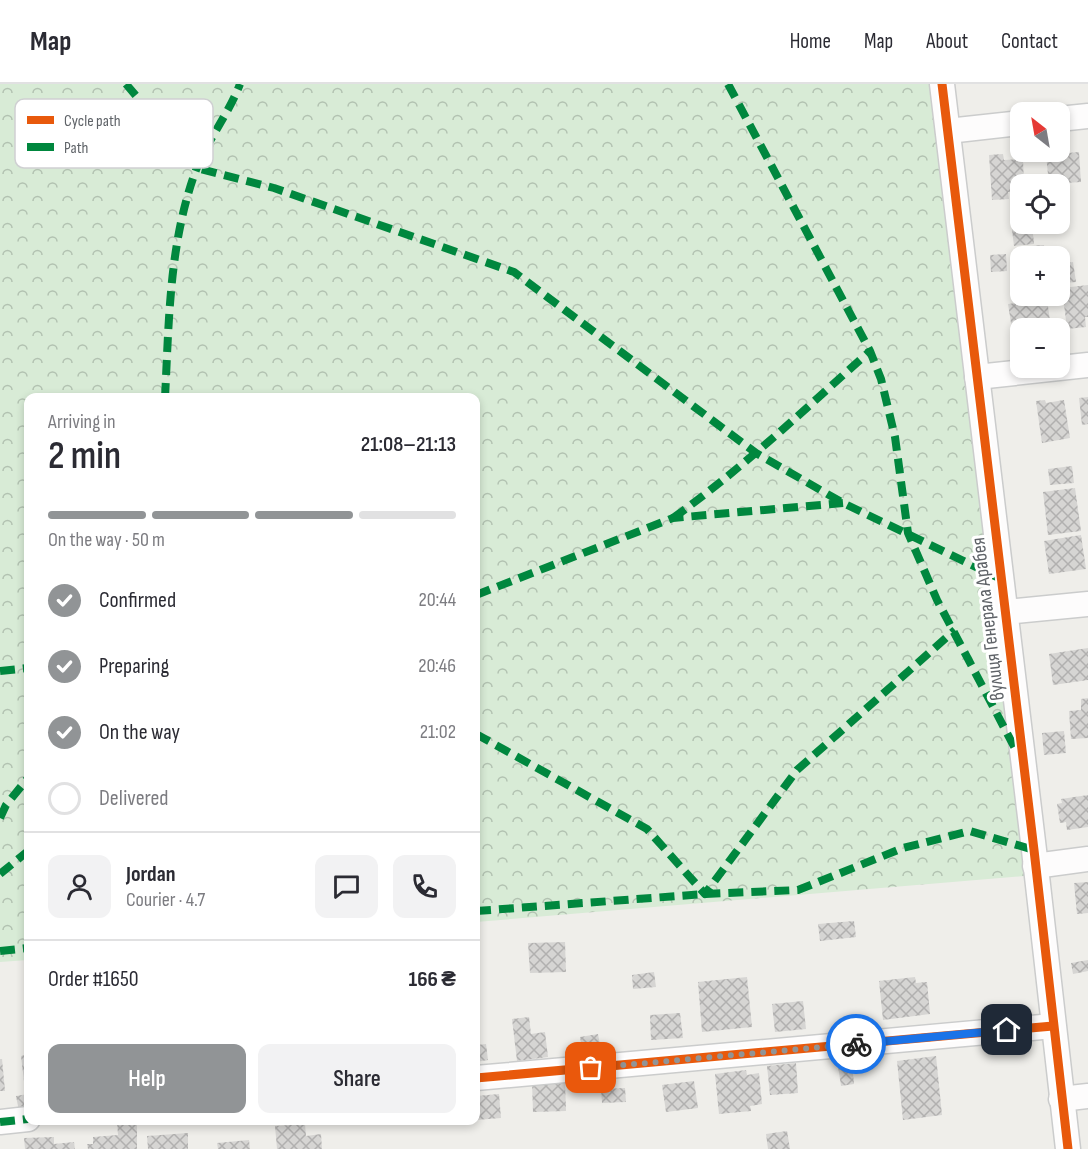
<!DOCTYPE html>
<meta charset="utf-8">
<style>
:root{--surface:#fff;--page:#f2f2f3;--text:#2b2b33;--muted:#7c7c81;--line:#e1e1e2;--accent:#919496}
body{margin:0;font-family:"Sofia Sans Condensed",sans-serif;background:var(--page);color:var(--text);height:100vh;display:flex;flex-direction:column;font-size:22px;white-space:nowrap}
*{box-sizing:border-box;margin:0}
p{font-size:20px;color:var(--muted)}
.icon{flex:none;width:33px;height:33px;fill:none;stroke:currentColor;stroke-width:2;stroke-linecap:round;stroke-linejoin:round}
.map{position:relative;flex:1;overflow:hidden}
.panel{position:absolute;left:24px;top:309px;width:456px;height:732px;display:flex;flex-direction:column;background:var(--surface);border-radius:12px;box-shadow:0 3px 9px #0003}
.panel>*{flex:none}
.needle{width:39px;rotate:329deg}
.buttons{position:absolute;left:1010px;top:18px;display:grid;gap:12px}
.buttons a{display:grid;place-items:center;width:60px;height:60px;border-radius:12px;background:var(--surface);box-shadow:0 3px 9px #0003;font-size:30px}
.pin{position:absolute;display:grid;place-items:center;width:51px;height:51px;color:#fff;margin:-26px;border-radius:12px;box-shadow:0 3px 9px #0006}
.courier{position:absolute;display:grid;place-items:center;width:60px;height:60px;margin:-30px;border:4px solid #1a73e8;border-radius:50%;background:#fff;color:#222;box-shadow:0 2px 8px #0007}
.overview em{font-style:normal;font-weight:600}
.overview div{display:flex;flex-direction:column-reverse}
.overview{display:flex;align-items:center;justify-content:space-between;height:102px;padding:0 24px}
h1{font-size:39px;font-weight:600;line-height:45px}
.bar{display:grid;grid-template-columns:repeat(4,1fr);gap:9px 6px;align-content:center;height:72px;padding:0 24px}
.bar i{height:8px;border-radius:4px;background:var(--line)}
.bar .active{background:var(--accent)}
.bar p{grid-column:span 4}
.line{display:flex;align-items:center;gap:15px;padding:0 24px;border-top:2px solid var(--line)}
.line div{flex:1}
.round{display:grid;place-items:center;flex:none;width:63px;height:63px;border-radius:12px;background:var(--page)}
ol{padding:0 24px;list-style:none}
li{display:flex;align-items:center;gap:18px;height:66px}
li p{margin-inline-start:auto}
li .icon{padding:6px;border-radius:50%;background:var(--accent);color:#fff;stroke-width:4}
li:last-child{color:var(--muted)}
li i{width:33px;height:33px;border:3px solid var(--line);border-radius:50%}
.cta{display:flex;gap:12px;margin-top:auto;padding:12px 24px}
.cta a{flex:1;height:69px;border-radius:12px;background:var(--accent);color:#fff;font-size:24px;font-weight:600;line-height:69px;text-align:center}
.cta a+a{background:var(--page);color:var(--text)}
header{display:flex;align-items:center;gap:36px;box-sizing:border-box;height:84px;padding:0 30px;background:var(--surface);border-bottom:2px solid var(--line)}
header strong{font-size:28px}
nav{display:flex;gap:33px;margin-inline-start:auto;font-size:21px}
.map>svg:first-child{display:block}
.forest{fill:url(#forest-crowns)}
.building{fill:url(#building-cross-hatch)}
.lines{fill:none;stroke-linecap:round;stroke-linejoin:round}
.minor-casing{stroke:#cbcccc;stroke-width:27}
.minor{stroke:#fdfcfc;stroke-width:24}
.quiet{stroke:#00873e;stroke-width:8;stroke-dasharray:15 8;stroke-linecap:butt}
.cycleway-casing{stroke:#fff;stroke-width:13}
.cycleway{stroke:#e8590c;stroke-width:9}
.done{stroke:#919496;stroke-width:6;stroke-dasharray:0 10.8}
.route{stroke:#1a73e8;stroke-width:8}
.labels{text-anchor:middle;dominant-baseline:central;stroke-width:6;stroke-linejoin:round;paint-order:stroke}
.street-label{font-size:20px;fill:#5f6368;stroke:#fff}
.key{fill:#fff;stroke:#cfd0d2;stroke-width:1.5}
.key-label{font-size:16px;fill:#5f6368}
</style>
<header>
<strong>Map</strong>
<nav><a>Home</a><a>Map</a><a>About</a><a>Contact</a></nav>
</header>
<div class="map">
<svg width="1088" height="1065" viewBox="0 0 1088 1065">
<defs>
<pattern id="forest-crowns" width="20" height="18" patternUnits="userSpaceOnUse" patternTransform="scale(1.5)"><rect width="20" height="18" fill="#d8ebd6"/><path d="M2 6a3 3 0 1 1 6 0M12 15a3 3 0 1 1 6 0" fill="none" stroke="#b2c2b1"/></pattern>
<pattern id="building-cross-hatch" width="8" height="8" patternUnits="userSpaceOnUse" patternTransform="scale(1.5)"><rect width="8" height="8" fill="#d6d5d3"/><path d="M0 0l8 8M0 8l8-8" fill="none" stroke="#b1b0af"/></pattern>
</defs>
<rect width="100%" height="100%" fill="#efeeea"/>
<polygon class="forest" points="0,0 942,0 1036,791 476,838 476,314 28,314 28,876 0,878"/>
<g class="building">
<polygon points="1079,68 1081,98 1049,100 1046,71"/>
<polygon points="1003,70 1004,76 1023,75 1024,100 1020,100 1020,107 1008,108 1009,115 992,116 989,71"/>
<polygon points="1015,123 1020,123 1020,140 1032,140 1034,160 1014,162 1010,129 1016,128"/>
<polygon points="1067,125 1069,143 1050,145 1050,140 1059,140 1059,126"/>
<polygon points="1044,161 1045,172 1020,172 1019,163"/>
<polygon points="1006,170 1007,187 991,188 990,171"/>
<polygon points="1073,178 1076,198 1063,199 1061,180"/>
<polygon points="1088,201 1088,233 1085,233 1086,243 1067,245 1062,204"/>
<polygon points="1047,215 1051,244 1020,244 1020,251 1013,252 1008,220"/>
<polygon points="1088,313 1088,340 1082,341 1079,314"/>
<polygon points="1045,316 1046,319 1064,316 1070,354 1042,359 1036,317"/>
<polygon points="1072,382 1074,399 1050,401 1048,385"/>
<polygon points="1075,404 1081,447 1048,451 1043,408"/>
<polygon points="1081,451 1086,485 1049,490 1044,457"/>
<polygon points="1088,564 1088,596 1053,601 1049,570"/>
<polygon points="1088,614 1088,654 1071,655 1069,627 1081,626 1081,615"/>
<polygon points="1064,647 1066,669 1044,671 1042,649"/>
<polygon points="1088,711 1088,743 1067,746 1066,738 1060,739 1057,720 1062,719 1061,715"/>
<polygon points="1088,798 1088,829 1077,830 1074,799"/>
<polygon points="854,837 856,853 820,857 818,840"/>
<polygon points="565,858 566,888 530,889 528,859"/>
<polygon points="1088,876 1088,887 1073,890 1071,879"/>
<polygon points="654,888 656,903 633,905 632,891"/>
<polygon points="747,893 752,943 702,948 698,898"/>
<polygon points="915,893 916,899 927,898 930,930 883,936 879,897"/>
<polygon points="803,917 806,945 775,948 772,920"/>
<polygon points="680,929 683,954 651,956 650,931"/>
<polygon points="529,933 531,950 545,948 548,973 517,977 512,935"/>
<polygon points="598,950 603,977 585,980 580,953"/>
<polygon points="486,960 488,976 476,978 476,961"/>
<polygon points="28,962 28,997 24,997 21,972 25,971 24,963"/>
<polygon points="936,972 942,1031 903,1036 897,977"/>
<polygon points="0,975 2,975 5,1007 0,1007"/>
<polygon points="796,979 798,1009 770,1011 767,982"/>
<polygon points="852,980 854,1000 841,1002 838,982"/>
<polygon points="746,986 747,991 759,989 762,1020 750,1022 751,1027 719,1030 715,990"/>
<polygon points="565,997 566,1027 533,1028 532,998"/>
<polygon points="694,997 698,1024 666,1028 662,1001"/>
<polygon points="625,1004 626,1018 602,1019 601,1005"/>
<polygon points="28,1010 28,1025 19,1027 16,1012"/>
<polygon points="499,1010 501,1034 476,1036 476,1012"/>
<polygon points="137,1037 137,1065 88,1065 87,1060 93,1060 93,1053 118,1051 117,1038"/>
<polygon points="305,1040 306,1052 321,1050 322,1065 277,1065 275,1042"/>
<polygon points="787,1047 790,1065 768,1065 766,1050"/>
<polygon points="188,1049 188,1065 148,1065 147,1052"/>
<polygon points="54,1053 54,1060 74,1058 75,1065 25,1065 24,1054"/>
<polygon points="249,1056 250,1065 218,1065 217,1059"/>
</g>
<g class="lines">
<defs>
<g id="minor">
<polyline points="942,0 1034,766 1068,1065"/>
<polyline points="1059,35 1088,32"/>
<polyline points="948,47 1020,39"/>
<polyline points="977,293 1088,281"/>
<polyline points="1005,528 1088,520"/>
<polyline points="1035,782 1088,775"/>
<polyline points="476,994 1053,942"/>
<polyline points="1061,1015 1088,1012"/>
<polyline points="0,1038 28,1035"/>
</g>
</defs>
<use href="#minor" class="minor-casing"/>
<use href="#minor" class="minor"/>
<g class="quiet">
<polyline points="126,0 197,84 274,104 514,188 756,369 843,419 1001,495"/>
<polyline points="728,0 870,267 881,295 895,353 908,449 937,516 1018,670"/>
<path d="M 165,314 C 169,237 169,159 196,86 C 207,57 228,31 240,0"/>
<path d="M 673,434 C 743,384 805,325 870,267"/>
<polyline points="476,511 673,434 843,419"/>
<polyline points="0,587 28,584"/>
<polyline points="476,650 647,745 705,810 797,686 955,546"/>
<polyline points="0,734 6,721 28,694"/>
<polyline points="0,790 28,767"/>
<polyline points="476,827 705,810 798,806 903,764 970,747 1034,766"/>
<polyline points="0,867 28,864"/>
<polyline points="0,1038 28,1035"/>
</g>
<defs>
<g id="cycleway">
<polyline points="942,0 1034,766 1068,1065"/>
<polyline points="476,994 1053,942"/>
</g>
</defs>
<use href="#cycleway" class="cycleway-casing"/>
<use href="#cycleway" class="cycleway"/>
</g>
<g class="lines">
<polyline class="done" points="591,984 856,960"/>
<polyline class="route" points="856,960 1007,946"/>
</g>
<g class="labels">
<g class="street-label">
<text transform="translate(988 535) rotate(-97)">вулиця Генерала Арабея</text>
</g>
</g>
<rect x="15" y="15" width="198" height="69" rx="9" class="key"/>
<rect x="27" y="32" width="27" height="8" fill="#e8590c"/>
<rect x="27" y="59" width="27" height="8" fill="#00873e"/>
<g class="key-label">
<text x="64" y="42">Cycle path</text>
<text x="64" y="69">Path</text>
</g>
</svg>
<div class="buttons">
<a><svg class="needle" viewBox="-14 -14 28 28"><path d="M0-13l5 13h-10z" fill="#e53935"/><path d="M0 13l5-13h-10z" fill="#7c7c81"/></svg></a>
<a><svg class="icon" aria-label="locate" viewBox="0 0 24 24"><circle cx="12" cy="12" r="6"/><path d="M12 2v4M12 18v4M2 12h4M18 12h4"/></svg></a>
<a>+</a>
<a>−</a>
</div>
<div class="pin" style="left:591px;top:984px;background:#ea580c"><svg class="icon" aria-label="bag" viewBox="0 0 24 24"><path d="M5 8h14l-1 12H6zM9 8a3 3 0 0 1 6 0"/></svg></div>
<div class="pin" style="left:1007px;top:946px;background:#1f2937"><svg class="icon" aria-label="home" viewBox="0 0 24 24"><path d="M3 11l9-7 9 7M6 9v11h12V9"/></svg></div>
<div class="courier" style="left:856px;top:960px"><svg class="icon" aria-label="bike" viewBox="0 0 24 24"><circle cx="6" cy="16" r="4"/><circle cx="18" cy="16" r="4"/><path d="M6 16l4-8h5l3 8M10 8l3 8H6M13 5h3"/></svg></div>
<section class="panel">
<div class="overview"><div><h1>2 min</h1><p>Arriving in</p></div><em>21:08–21:13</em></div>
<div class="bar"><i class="active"></i><i class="active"></i><i class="active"></i><i></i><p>On the way · 50 m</p></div>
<ol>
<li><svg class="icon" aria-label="check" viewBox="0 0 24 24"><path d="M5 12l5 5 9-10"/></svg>Confirmed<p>20:44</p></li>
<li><svg class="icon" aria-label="check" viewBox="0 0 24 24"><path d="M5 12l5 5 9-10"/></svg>Preparing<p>20:46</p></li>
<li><svg class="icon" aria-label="check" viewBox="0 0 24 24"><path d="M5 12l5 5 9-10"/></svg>On the way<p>21:02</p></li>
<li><i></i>Delivered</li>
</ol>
<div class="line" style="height:108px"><a class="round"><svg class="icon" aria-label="person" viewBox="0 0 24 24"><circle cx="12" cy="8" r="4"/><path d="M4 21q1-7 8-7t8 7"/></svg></a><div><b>Jordan</b><p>Courier · 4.7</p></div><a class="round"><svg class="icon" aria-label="chat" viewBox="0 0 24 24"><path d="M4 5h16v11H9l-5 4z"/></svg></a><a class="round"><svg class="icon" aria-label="phone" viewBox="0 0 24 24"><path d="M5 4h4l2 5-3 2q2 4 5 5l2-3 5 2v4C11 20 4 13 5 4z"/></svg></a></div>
<div class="line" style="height:78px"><div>Order #1650</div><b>166 ₴</b></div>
<div class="cta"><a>Help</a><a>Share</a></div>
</section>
</div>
